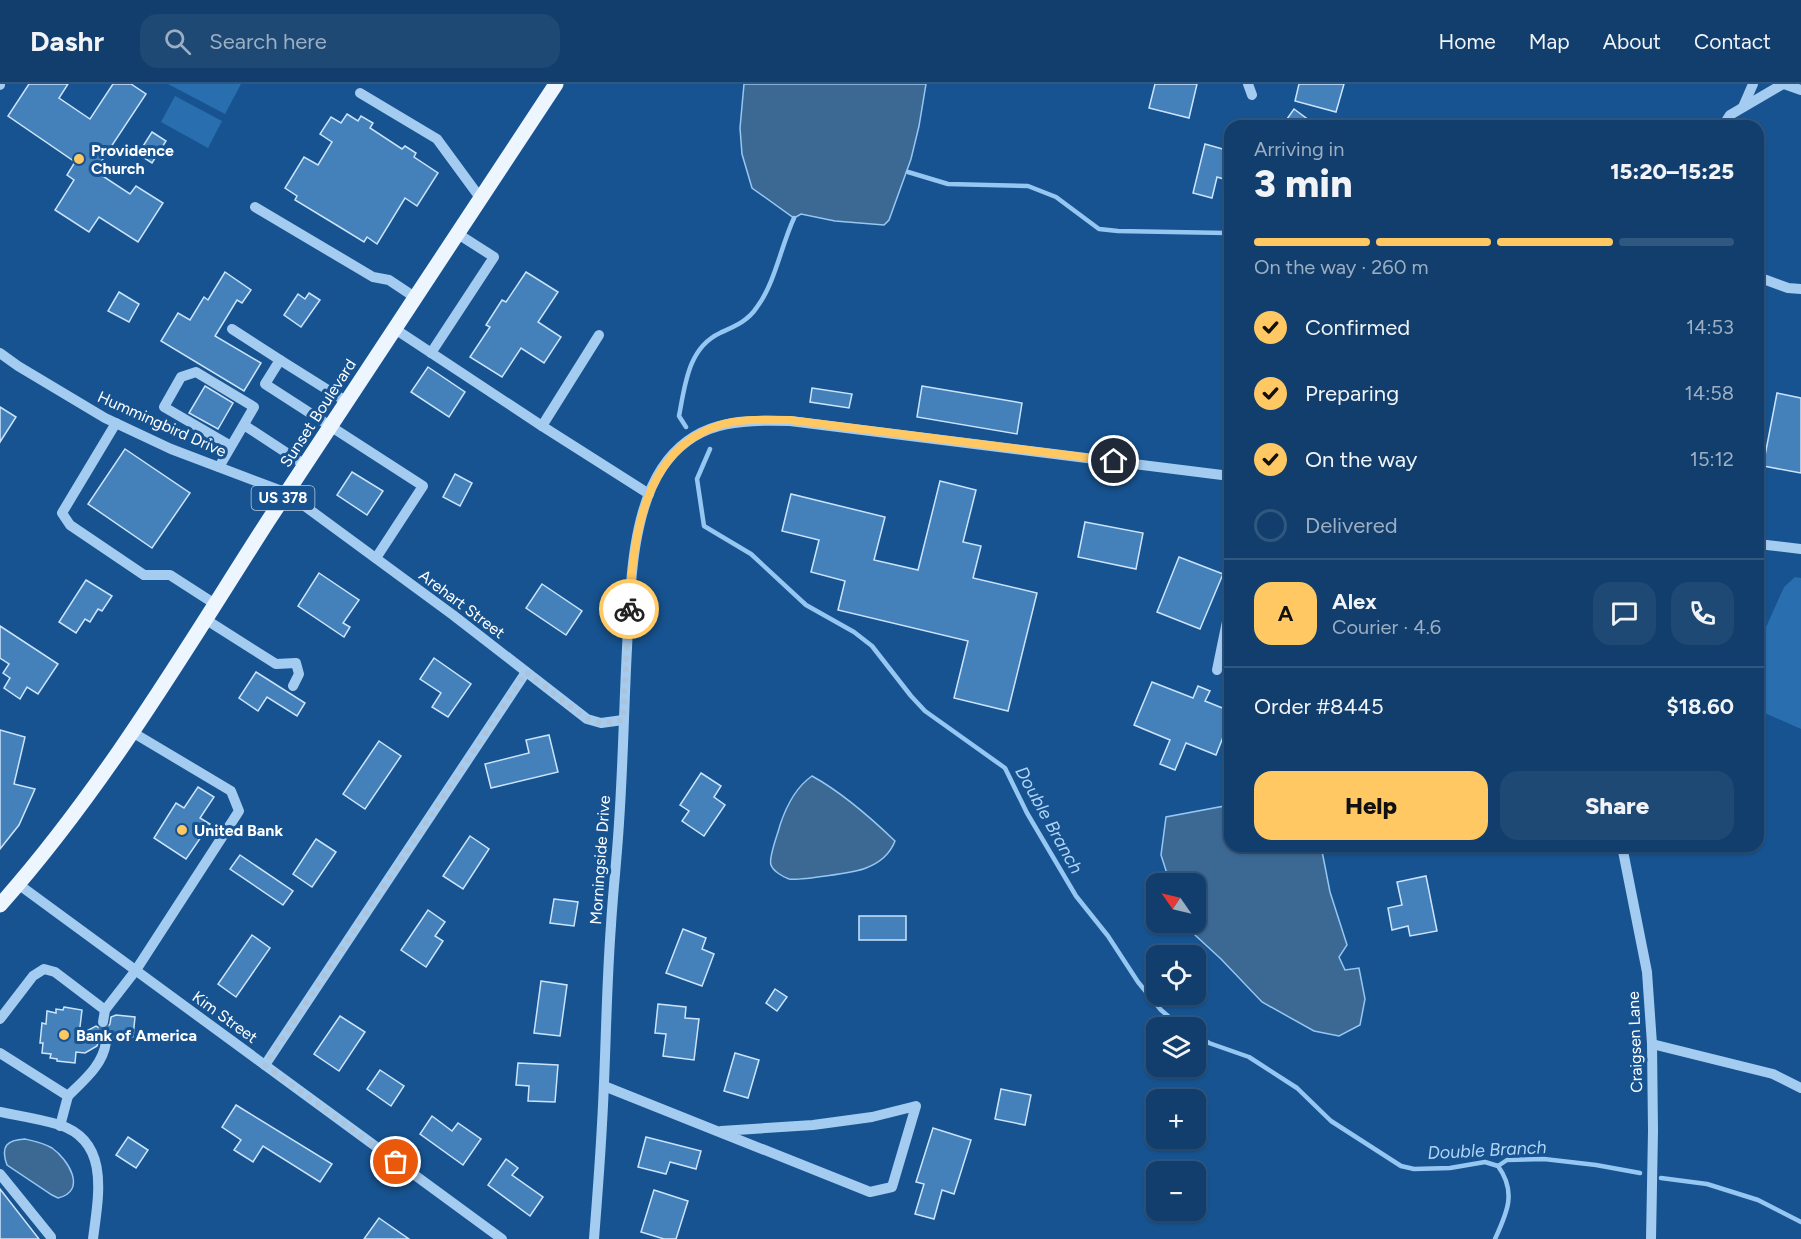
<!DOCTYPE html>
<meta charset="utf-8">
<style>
:root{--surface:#113e6c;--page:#1e4974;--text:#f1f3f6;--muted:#9caec2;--line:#30577f;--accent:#ffc863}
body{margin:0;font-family:Figtree,sans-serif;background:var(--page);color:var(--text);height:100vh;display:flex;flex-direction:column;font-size:22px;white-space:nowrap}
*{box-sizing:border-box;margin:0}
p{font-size:20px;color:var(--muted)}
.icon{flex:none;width:33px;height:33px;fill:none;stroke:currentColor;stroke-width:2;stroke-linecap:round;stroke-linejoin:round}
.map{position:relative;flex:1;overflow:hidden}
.drawer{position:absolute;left:1224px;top:36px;width:540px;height:732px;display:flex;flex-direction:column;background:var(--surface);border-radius:18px;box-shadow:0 2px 4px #0004,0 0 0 2px var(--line)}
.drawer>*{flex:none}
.needle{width:39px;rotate:304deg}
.buttons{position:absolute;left:1146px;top:789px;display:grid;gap:12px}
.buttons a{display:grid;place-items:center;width:60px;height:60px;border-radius:12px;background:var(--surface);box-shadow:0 2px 4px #0004,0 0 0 2px var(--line);font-size:30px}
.pin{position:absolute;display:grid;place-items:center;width:51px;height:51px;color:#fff;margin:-26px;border:3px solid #fff;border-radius:50%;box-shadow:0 2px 6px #0007}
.courier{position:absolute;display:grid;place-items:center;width:60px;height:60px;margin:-30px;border:4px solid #ffc863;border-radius:50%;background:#fff;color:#222;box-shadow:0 2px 8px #0007}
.head em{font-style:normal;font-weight:800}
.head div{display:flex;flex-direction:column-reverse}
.head{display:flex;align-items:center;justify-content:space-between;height:102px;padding:0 30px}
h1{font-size:39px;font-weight:800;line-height:45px}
.bar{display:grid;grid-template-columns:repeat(4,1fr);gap:9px 6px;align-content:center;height:72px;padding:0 30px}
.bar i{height:8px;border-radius:4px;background:var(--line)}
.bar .current{background:var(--accent)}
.bar p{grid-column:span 4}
.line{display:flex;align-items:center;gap:15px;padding:0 30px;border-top:2px solid var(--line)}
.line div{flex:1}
.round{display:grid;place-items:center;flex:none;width:63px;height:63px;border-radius:18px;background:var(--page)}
ol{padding:0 30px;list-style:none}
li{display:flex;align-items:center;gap:18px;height:66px}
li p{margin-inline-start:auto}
li .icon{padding:6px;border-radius:50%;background:var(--accent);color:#111;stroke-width:4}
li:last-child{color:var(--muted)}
li i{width:33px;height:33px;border:3px solid var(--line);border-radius:50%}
.button{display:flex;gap:12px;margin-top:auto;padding:12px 30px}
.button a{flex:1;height:69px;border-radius:18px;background:var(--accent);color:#111;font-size:24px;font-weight:800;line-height:69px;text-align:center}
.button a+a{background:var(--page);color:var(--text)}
header{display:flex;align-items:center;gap:36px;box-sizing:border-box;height:84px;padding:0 30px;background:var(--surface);border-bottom:2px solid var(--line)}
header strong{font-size:28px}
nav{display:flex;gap:33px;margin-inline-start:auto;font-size:21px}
.search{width:420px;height:54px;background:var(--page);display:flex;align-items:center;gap:15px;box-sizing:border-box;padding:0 21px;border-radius:18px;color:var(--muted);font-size:22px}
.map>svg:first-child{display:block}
.green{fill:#296eae}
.water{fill:#3c6894;stroke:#96c7f2;stroke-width:1.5}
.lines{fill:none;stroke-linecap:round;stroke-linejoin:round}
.stream{stroke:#96c7f2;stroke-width:4.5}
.building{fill:#4480b9;stroke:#cbe4fb;stroke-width:1.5}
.minor-tunnel{stroke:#3a6da1;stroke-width:10;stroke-dasharray:10 5;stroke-linecap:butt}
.minor{stroke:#a4cbf0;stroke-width:10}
.major{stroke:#edf5ff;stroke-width:15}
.done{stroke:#aec3d8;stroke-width:6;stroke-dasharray:0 10.8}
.route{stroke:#ffc863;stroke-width:8}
.poi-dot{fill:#ffc863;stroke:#175390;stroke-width:2}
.labels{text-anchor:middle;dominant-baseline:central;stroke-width:6;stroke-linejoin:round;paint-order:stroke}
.shield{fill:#175390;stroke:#b9cbde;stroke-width:1.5}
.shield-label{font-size:15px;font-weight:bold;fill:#fff}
.poi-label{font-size:16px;font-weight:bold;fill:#fff;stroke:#175390;text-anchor:start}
.street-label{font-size:16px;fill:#fff;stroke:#175390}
.water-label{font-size:18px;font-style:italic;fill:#b0d5f7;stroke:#175390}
</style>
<header>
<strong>Dashr</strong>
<div class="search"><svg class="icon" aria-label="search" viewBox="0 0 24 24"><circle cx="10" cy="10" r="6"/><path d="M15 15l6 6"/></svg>Search here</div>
<nav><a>Home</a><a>Map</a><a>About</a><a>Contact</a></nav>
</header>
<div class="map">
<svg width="1801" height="1155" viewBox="0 0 1801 1155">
<rect width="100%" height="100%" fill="#175390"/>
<g class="green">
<polygon points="168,0 241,0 225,30"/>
<polygon points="175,12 222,37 208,64 161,38"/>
<polygon points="1795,493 1801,494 1801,645 1758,626 1758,561 1784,503"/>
</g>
<g class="water">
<polygon points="744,0 926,0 919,42 911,75 889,136 884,141 835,137 801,130 794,134 752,104 742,70 740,44"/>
<path d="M 812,692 C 843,709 870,733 895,757 C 890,770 879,779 866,784 C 858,788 797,797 789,795 C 783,793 773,787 771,781 C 768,774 778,750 780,741 C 786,723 796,703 812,692 Z"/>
<polygon points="1230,721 1230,762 1321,762 1330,808 1347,861 1339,873 1345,886 1359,884 1365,915 1360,941 1339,952 1314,947 1262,918 1221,875 1183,840 1183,839 1196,838 1196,800 1170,799 1161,771 1166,733"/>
<path d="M 25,1055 C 34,1057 44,1059 52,1064 C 68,1075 88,1107 58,1114 L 52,1111 L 7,1081 C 0,1062 7,1056 25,1055 Z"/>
</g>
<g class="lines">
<g class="stream">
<polyline points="908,88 948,100 1028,102 1056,113 1099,145 1118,147 1226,149"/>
<path d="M 686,343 L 679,332 C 685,301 688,264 720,249 C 735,242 748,237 757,223 C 775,199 781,162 794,134"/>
<polyline points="710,365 697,395 704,442 751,470 806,521 854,548 872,562 911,612 925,627 1005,684 1027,729 1076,812 1108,852 1138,898 1161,926 1182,944"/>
<polyline points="1196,951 1209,959 1249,973 1297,1004 1331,1037 1401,1082 1414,1085 1450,1084 1485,1078 1498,1082 1507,1076 1544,1075 1596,1081 1640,1089"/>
<polyline points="1661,1094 1707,1100 1758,1116 1801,1138"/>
<path d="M 1495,1155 C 1507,1129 1517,1108 1498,1082"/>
</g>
</g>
<g class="building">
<polygon points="29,0 68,0 59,14 90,35 113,0 131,0 146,10 95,87 130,110 136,102 163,119 138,158 99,133 89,148 55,126 74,96 67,91 75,78 8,32"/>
<polygon points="1155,0 1197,0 1189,34 1149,24"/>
<polygon points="1299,0 1344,0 1336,28 1295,17"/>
<polygon points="1294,25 1317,42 1282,42"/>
<polygon points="347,30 358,37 361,32 373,39 370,44 402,65 405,62 416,69 414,73 438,89 417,122 405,114 377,160 367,153 364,158 338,142 295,116 297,112 285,104 304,73 318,81 332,58 320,50 331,33 341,39"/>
<polygon points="152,48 166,57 152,79 138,70"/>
<polygon points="1205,60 1230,67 1230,97 1217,93 1212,114 1193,109"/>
<polygon points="225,188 251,206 242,219 237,216 215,252 261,279 244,307 161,257 178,229 190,236 204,213 208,216"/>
<polygon points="526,188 558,208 538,238 561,253 544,279 521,264 502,293 470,273 490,243 486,241 502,216 506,218"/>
<polygon points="119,208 139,220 129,238 108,227"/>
<polygon points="309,209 320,216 301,243 284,231 298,210 305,215"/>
<polygon points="428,283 465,308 449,333 411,308"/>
<polygon points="205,302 233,319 218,345 189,329"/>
<polygon points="922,302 1022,319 1017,350 917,333"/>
<polygon points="812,304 852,310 849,324 810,318"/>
<polygon points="1777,309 1801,314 1801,389 1763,382"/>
<polygon points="0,323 16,333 0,358"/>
<polygon points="125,365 190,409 152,464 88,420"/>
<polygon points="352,388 383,407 367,431 337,411"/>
<polygon points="455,390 472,399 460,422 443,413"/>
<polygon points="940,397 976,406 963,458 981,462 973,494 1037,509 1008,627 954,614 968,557 838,526 845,497 811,488 819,456 782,447 791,410 885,433 874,476 918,486"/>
<polygon points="1085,438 1143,449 1136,485 1078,473"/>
<polygon points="1179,473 1223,490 1200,545 1157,528"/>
<polygon points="319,489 359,516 343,539 350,543 344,553 298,522"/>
<polygon points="86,496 112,512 102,527 98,525 90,538 85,535 76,549 59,538"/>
<polygon points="542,500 582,527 566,551 526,524"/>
<polygon points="0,542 58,580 38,610 27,603 20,615 4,604 10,594 3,589 9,580 0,574"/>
<polygon points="434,574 471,600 448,633 432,623 441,609 420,595"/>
<polygon points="256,588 305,619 297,632 267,613 258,627 239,614"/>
<polygon points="1152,598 1193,614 1198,602 1210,607 1205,617 1230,627 1230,635 1216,671 1186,659 1175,686 1160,680 1170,656 1134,641"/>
<polygon points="0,646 25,653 14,700 35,705 19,741 0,765"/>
<polygon points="549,651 558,688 491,704 485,680 529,669 526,656"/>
<polygon points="379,657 401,672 365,725 343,710"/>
<polygon points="701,689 721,702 714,713 725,721 704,752 682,737 689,727 680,721"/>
<polygon points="198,703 214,713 200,734 210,740 186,775 154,754 176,719 184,724"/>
<polygon points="470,752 489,765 463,805 443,792"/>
<polygon points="316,755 336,768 312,803 293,790"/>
<polygon points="240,771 293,807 283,821 230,785"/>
<polygon points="1426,792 1437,847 1410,852 1408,842 1392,846 1388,824 1402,821 1397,798"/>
<polygon points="554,815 578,818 574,842 550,839"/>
<polygon points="428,826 445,838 435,852 443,857 426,883 401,866"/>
<rect x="859" y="832" width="47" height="24"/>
<polygon points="683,845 706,854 702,865 714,870 702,902 666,889"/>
<polygon points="252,851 270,864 236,913 218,900"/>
<polygon points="541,897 567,901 560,952 534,949"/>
<polygon points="775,905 787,913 777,927 766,919"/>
<polygon points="658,920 686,923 685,934 699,935 694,976 663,972 666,950 655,949"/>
<polygon points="64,923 82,926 79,951 96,942 101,945 106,945 110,940 111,933 116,931 135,933 133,953 119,951 112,955 108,951 103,951 99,956 97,962 85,969 76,968 75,979 57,977 57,975 50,974 51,970 42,969 43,959 40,959 42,939 46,940 47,927 56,929 56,925 63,926"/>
<polygon points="340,932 365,948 339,987 314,970"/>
<polygon points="735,969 759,976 748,1014 724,1007"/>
<polygon points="518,979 558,981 555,1018 528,1017 529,1002 516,1001"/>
<polygon points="380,986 404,1002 391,1022 367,1005"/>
<polygon points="1001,1005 1031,1011 1025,1041 995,1035"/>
<polygon points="236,1021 332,1080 320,1098 263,1062 253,1078 234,1066 241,1056 222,1043"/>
<polygon points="432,1032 452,1047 458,1039 481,1055 463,1081 420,1050"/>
<polygon points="933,1044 971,1056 954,1110 942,1106 934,1135 915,1130 924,1100 916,1098"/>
<polygon points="128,1053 148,1066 136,1084 116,1071"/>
<polygon points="646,1053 701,1067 696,1085 670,1078 666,1090 638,1083"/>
<polygon points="506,1075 518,1084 512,1091 543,1113 530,1132 488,1101"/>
<polygon points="0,1105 39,1155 0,1155"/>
<polygon points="654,1106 688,1117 676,1155 664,1155 641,1148"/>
<polygon points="379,1134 409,1155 364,1155"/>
</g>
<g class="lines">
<polyline class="minor-tunnel" points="103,938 106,958"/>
<g class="minor">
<polyline points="1248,0 1252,11"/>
<polyline points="1784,0 1801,6"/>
<polyline points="0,1 0,0"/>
<polyline points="360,9 437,55 481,115"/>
<polyline points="1743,23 1753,0"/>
<polyline points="1723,42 1730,31 1783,0"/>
<polyline points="255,123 373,193 389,196 416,214"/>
<polyline points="1758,193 1788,204 1801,205"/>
<polyline points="232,245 280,276 265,300 423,402 376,474"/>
<polyline points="395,245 542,342 599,251"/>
<polyline points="0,269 18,282 105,334 171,365 287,409 453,531 587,635 601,639 623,636"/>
<polyline points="431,269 494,173 458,150"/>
<polyline points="280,276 347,318"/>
<polyline points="116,339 62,429 70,441 144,491 170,491 215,520"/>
<polyline points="244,341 305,381"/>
<polyline points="542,342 649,410"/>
<polyline points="219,383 254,323 196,288 181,293 164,323 231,362"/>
<polyline points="1758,460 1801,465"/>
<polyline points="205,535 276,580 296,579 299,590 293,602"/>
<polyline points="1217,586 1230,523"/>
<polyline points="1622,762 1647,888 1652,960 1653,1047 1651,1155"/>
<polyline points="18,800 502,1155"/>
<polyline points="0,935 33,892 44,885 55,888 105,926"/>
<polyline points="103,938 105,926 136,886 239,727 231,707 132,648"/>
<polyline points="1652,960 1773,990 1801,1004"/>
<polyline points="0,969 68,1012 60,1042"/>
<polyline points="265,981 526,588"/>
<polyline points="604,1002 870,1108 892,1103 916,1022 872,1033 813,1041 721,1047"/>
<path d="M 68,1012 C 84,996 103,981 106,958"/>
<path d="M 0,1028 C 20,1032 40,1035 60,1041 C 111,1058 98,1114 93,1155"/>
<polyline points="0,1090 51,1153 51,1155"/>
<path d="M 594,1155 C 597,1117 600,1078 602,1040 C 606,973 606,907 611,841 C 613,807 617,773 619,739 C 623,681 624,622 627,564 C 630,509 631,431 662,384 C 694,336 738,336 790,337 L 1230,392"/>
</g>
<path class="major" d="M 0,821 C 104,704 184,568 268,437 C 363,291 461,146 556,0"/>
</g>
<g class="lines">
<polyline class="done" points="396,1078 265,981 526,588 587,635 601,639 623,636 629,525"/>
<path class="route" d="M 629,525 C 633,458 642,367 717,342 C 740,334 766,336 790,336 L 1114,377"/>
</g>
<g class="poi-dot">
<circle cx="79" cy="75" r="6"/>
<circle cx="182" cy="746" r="6"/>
<circle cx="64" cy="951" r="6"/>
</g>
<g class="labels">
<rect class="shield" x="251.5" y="402" width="63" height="24" rx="4.5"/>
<g class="shield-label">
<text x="283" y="414">US 378</text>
</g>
<g class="poi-label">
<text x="91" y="66">Providence<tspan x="91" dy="18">Church</tspan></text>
<text x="194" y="746">United Bank</text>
<text x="76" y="951">Bank of America</text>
</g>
<g class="street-label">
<text transform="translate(318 329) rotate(-57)">Sunset Boulevard</text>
<text transform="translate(162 340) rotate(24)">Hummingbird Drive</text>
<text transform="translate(462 520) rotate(37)">Arehart Street</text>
<text transform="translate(600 776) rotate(-86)">Morningside Drive</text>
<text transform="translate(225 933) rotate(36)">Kim Street</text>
<text transform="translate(1635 958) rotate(-92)">Craigsen Lane</text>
</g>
<g class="water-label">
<text transform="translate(1049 736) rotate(61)">Double Branch</text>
<text transform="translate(1487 1066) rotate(-3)">Double Branch</text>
</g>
</g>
</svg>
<div class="buttons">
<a><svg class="needle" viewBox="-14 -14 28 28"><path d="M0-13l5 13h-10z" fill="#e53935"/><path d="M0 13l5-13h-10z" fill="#9caec2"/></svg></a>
<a><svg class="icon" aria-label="locate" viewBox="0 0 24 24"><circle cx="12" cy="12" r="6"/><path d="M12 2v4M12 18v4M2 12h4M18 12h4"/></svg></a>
<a><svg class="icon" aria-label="layers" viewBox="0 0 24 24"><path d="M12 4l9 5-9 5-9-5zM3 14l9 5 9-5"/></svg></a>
<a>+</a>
<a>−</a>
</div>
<div class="pin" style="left:396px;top:1078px;background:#ea580c"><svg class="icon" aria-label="bag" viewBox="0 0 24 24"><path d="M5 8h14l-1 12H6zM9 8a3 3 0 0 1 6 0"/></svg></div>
<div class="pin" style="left:1114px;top:377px;background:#1f2937"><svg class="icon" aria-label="home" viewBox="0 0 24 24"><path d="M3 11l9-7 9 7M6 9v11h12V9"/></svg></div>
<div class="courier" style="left:629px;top:525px"><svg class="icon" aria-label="bike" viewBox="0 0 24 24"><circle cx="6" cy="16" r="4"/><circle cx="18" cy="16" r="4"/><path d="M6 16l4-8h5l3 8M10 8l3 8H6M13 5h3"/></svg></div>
<section class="drawer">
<div class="head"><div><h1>3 min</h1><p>Arriving in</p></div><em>15:20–15:25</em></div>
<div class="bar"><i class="current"></i><i class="current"></i><i class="current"></i><i></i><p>On the way · 260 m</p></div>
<ol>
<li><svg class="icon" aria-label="check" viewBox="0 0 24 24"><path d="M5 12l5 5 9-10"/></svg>Confirmed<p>14:53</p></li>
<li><svg class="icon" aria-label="check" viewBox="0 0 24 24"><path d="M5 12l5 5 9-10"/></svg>Preparing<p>14:58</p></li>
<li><svg class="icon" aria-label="check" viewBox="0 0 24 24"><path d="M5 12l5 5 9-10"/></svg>On the way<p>15:12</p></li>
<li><i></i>Delivered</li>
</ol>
<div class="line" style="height:108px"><b class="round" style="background:var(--accent);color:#111">A</b><div><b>Alex</b><p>Courier · 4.6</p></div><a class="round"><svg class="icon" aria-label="chat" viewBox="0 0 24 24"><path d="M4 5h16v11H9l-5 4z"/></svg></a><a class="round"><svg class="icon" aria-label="phone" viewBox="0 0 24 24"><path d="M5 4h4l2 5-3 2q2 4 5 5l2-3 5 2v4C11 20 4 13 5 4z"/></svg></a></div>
<div class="line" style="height:78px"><div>Order #8445</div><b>$18.60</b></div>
<div class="button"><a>Help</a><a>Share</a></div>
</section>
</div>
